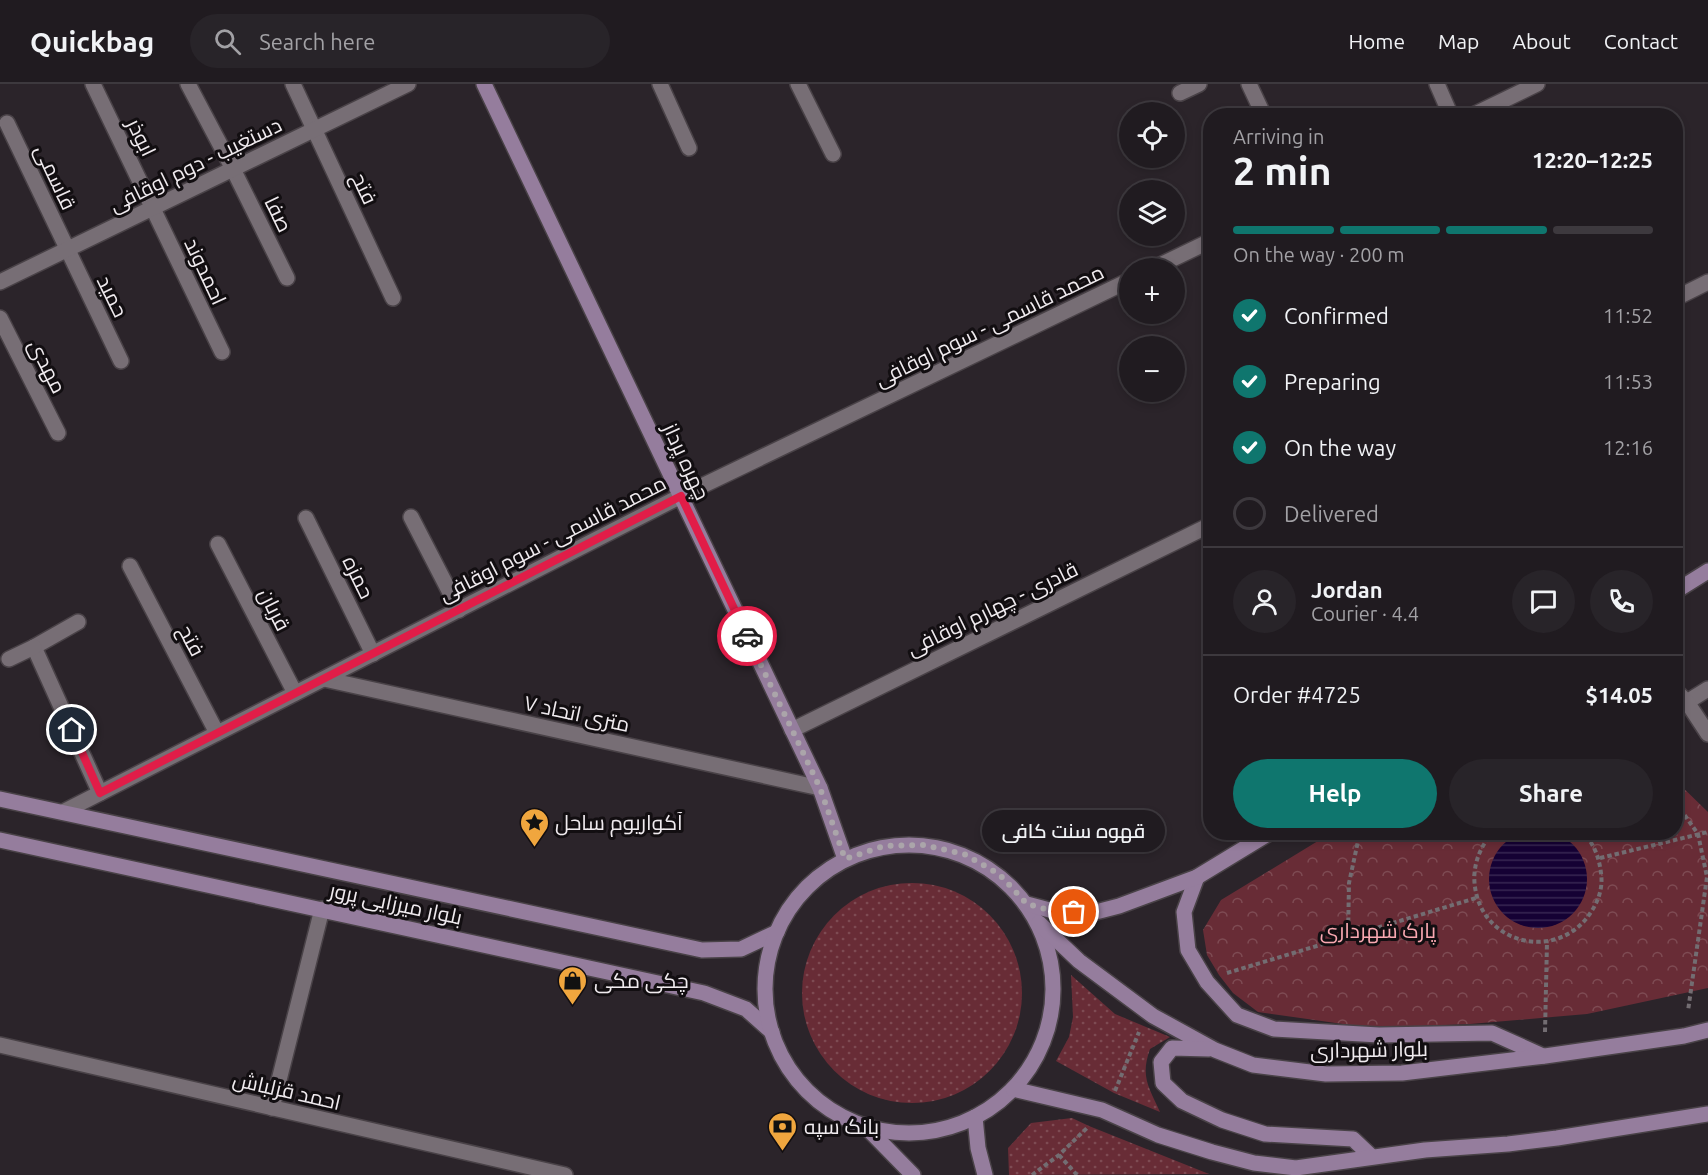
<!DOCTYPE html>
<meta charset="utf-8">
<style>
:root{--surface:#201b20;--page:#282429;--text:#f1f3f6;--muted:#a2a1a5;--line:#3d393e;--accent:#0f766e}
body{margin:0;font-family:Ubuntu,Cairo,sans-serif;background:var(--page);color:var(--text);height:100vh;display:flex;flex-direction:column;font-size:22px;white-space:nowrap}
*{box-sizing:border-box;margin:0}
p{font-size:20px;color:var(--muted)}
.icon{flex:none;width:33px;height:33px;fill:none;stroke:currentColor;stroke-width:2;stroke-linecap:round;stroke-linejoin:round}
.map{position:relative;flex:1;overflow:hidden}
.drawer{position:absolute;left:1203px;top:24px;width:480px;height:732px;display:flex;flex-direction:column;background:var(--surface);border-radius:24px;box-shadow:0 3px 9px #0003,0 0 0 2px var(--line)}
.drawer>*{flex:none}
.buttons{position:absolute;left:1119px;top:18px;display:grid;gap:12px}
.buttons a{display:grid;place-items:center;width:66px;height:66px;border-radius:50%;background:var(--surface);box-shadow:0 3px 9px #0003,0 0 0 2px var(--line);font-size:30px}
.pin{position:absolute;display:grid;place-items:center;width:51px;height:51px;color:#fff;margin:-26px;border:3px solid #fff;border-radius:50%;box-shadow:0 2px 6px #0007}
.courier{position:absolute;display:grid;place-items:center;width:60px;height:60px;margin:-30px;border:4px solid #e11d48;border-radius:50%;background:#fff;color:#222;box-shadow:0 2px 8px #0007}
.bubble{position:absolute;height:42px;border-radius:21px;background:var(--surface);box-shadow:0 3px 9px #0003,0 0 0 2px var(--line);font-size:20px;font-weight:600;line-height:42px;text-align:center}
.headline em{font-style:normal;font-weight:600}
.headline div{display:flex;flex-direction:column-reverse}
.headline{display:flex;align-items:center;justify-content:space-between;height:102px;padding:0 30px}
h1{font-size:39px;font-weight:600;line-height:45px}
.bar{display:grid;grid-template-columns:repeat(4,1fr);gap:9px 6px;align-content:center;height:72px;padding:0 30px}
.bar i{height:8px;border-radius:4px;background:var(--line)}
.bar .selected{background:var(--accent)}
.bar p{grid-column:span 4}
.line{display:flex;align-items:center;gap:15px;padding:0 30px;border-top:2px solid var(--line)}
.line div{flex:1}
.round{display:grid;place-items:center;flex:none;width:63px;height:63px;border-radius:32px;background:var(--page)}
ol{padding:0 30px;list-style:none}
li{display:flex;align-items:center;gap:18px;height:66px}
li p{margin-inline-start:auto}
li .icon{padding:6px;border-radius:50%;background:var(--accent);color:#fff;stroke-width:4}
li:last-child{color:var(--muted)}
li i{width:33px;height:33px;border:3px solid var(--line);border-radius:50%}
.button{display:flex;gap:12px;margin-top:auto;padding:12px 30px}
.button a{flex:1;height:69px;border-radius:36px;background:var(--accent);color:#fff;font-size:24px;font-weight:600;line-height:69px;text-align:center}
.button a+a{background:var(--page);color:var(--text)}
header{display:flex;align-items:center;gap:36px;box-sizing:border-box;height:84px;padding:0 30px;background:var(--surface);border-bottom:2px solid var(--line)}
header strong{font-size:28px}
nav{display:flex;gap:33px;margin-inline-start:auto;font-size:21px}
.search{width:420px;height:54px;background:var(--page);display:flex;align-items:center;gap:15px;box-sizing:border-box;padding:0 21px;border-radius:33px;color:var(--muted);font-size:22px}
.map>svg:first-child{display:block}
.grass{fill:url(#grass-dots)}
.park{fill:url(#park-crowns)}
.water{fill:url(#water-rules)}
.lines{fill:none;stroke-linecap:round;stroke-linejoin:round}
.lane-casing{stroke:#494247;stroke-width:18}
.street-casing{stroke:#494247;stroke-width:18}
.secondary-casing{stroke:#494247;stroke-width:18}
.path{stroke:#736d72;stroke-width:4;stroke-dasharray:4.5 3;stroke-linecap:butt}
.lane{stroke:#776e75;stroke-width:15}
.street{stroke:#776e75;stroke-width:15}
.secondary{stroke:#957d9d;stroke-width:15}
.done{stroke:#aba5aa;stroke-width:6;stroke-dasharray:0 10.8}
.route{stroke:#e11d48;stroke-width:8}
.labels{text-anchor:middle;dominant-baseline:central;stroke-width:6;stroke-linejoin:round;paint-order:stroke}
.street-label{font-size:21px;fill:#f0ebef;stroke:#120e11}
.poi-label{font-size:21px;fill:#f0ebef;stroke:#120e11;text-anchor:start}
.park-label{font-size:21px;fill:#faa8b1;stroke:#120e11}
</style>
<header>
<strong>Quickbag</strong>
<div class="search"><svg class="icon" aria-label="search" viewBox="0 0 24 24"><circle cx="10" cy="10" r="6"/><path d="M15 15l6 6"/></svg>Search here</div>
<nav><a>Home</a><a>Map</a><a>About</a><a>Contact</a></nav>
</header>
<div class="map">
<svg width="1708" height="1091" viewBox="0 0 1708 1091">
<defs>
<pattern id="grass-dots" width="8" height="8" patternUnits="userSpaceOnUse" patternTransform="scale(1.5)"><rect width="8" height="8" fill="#682c36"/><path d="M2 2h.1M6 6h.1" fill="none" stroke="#7e4b53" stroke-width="1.8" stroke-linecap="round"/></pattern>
<pattern id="park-crowns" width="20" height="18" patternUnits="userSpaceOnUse" patternTransform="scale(1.5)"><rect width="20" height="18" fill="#682c36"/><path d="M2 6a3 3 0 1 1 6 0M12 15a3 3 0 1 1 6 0" fill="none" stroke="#7e4b53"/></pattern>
<pattern id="water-rules" width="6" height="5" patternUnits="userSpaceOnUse" patternTransform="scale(1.5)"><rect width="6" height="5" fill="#150134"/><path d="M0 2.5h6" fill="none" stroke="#372652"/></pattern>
</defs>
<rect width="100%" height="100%" fill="#2b242a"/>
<g class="grass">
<circle cx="912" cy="909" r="110"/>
<path d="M 1071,891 L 1115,930 L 1170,953 L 1150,965 C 1140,993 1149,1003 1160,1028 L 1114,1009 L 1056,977 L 1069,953 L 1073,933 Z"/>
<polygon points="1072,1034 1089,1042 1209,1090 1009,1091 1008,1064 1031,1039"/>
</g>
<polygon class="park" points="1676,697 1708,728 1708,904 1587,930 1470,940 1371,944 1258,928 1233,909 1219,891 1207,871 1203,846 1221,816 1331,749 1676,748"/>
<circle class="water" cx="1538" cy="795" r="49"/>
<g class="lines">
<defs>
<g id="lane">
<polyline points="1676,607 1687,618 1708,605"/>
<polyline points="1687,618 1708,650"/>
</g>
<g id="street">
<polyline points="93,0 222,268"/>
<polyline points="188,0 233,85 287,194"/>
<polyline points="293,0 393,214"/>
<polyline points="660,0 689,64"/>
<polyline points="798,0 833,70"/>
<polyline points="1249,0 1264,32"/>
<polyline points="1437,0 1451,32"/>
<polyline points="1180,9 1199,0"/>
<polyline points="1471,32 1537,0"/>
<polyline points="7,39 121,277"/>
<polyline points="1154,184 1210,157"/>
<polyline points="0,198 408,0"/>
<polyline points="1676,214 1708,198"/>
<polyline points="0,234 58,349"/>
<polyline points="411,433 459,526"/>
<polyline points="306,434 373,570"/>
<polyline points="218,460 295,609"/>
<polyline points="130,482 217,649"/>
<polyline points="78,538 34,563 100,709"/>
<polyline points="9,575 34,563"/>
<polyline points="324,595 820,704"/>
<polyline points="792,646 1210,441"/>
<polyline points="63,728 681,412 1130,196"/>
<polyline points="0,961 565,1091"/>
<polyline points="272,1024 322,825"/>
</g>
<g id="secondary">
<polyline points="484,0 820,704 845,775"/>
<polyline points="1676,507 1708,487"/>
<polyline points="0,715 702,866 741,865 777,848"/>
<polyline points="0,756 704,909 746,925 772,948"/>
<circle cx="909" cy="905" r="144"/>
<polyline points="1197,793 1184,828 1188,866 1207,898 1237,931 1274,945 1379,951 1492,949 1543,972"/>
<polyline points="1027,820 1057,828 1092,829 1119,822 1197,793 1271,748"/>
<polyline points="1039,839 1079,877 1153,932 1215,966 1253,981 1326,990 1402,989 1545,972 1684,952 1708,946"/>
<polyline points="1209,965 1172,964 1161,978 1163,999 1182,1017 1222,1036 1265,1050 1353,1055 1371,1072"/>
<polyline points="1013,1005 1102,1026 1158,1051 1212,1068 1254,1079 1296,1084 1425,1066 1508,1060 1557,1054 1708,1030"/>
<polyline points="975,1033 978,1064 985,1091"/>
<polyline points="865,1042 913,1091"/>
</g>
</defs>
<use href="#lane" class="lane-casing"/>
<use href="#street" class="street-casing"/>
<use href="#secondary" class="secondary-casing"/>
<g class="path">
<polyline points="1676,719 1698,750 1707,793 1688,927"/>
<path d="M 1494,748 C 1479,762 1472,784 1475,803 C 1483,862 1559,878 1591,828 C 1599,816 1603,803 1601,789 C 1599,773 1594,759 1582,748"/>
<polyline points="1600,774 1708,748"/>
<polyline points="1348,853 1349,799 1360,748"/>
<polyline points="1227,889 1476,814"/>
<polyline points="1545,948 1547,858"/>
<polyline points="1115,1007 1139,948"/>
<polyline points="1059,1071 1077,1091"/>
<polyline points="1032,1091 1059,1071 1087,1044"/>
<polyline points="1707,1091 1708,1091"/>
</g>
<use href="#lane" class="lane"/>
<use href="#street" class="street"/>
<use href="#secondary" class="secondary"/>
</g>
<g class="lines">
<polyline class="done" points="747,552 820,704 845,775 884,762 924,761 964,770 999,790 1027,820 1057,828 1074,828"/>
<polyline class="route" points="72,646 100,709 681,412 747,552"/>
</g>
<defs>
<symbol id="sight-pin" viewBox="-11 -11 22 30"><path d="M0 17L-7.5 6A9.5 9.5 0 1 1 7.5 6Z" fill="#f0a63e" stroke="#120e11"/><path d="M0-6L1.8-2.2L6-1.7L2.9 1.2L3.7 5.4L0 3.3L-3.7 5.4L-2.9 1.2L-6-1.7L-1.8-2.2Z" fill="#111"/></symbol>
<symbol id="shop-pin" viewBox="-11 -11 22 30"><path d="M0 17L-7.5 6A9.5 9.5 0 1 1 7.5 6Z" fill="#f0a63e" stroke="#120e11"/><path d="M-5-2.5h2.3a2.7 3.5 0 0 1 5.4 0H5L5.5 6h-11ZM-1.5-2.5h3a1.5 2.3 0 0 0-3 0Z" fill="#111"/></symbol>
<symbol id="bank-pin" viewBox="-11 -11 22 30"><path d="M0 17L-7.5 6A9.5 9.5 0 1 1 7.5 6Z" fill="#f0a63e" stroke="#120e11"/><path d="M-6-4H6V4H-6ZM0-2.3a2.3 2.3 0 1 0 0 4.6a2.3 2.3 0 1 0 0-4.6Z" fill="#111"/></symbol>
</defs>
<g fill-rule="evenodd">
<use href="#sight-pin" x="518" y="722" width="33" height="45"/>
<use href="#shop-pin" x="556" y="880" width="33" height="45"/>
<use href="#bank-pin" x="766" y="1026" width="33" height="45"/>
</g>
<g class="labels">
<g class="street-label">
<text transform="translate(142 53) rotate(64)">ابوذر</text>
<text transform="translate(195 80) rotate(-26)">دستغیب - دوم اوقافی</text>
<text transform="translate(56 93) rotate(65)">قاسمی</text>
<text transform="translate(365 104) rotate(65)">فتح</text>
<text transform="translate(279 130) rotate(64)">صفا</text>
<text transform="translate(206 187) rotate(65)">احمدوند</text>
<text transform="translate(113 212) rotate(64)">حمید</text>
<text transform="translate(989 241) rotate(-26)">محمد قاسمی - سوم اوقافی</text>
<text transform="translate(48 282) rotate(63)">مهدی</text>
<text transform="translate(687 377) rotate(65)">چهره پرداز</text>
<text transform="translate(552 454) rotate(-27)">محمد قاسمی - سوم اوقافی</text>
<text transform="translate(359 493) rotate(64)">حمزه</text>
<text transform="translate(992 524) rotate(-26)">قادری - چهارم اوقافی</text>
<text transform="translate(275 525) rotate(63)">قربان</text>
<text transform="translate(192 556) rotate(62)">فتح</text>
<text transform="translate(577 629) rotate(12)">۷ متری اتحاد</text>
<text transform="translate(396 819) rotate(12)">بلوار میرزایی پرور</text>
<text transform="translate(1369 965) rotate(-1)">بلوار شهرداری</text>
<text transform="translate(287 1006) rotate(13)">احمد قزلباش</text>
</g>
<g class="poi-label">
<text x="555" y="738">آکواریوم ساحل</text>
<text x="594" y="896">چکی مکی</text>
<text x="804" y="1042">بانک سپه</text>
</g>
<g class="park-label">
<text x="1378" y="846">پارک شهرداری</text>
</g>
</g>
</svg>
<div class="buttons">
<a><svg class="icon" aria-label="locate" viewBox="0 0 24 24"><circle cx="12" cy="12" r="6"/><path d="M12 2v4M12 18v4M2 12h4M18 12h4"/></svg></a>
<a><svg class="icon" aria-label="layers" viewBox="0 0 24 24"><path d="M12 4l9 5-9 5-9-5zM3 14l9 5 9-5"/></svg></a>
<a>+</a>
<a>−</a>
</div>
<div class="pin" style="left:1074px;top:828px;background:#ea580c"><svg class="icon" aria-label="bag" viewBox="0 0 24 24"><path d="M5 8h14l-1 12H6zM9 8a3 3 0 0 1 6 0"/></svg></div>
<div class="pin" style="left:72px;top:646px;background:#1f2937"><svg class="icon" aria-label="home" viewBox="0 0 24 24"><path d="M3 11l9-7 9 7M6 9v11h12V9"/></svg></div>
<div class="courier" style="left:747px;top:552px"><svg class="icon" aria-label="car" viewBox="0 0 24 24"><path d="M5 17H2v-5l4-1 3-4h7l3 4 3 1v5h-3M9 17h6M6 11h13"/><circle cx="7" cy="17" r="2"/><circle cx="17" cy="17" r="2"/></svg></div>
<div class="bubble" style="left:982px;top:726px;width:183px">قهوه سنت کافی</div>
<section class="drawer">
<div class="headline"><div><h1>2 min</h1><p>Arriving in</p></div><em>12:20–12:25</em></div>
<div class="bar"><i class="selected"></i><i class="selected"></i><i class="selected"></i><i></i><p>On the way · 200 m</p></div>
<ol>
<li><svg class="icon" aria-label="check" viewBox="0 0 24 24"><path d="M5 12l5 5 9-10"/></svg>Confirmed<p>11:52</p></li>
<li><svg class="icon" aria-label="check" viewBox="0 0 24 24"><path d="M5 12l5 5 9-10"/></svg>Preparing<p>11:53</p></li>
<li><svg class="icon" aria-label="check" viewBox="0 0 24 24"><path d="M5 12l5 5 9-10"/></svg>On the way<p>12:16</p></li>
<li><i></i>Delivered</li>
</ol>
<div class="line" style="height:108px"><a class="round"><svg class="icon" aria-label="person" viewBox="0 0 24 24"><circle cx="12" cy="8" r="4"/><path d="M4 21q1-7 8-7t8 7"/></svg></a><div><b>Jordan</b><p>Courier · 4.4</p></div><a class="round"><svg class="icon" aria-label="chat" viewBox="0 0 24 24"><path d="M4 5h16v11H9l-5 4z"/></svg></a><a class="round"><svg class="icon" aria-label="phone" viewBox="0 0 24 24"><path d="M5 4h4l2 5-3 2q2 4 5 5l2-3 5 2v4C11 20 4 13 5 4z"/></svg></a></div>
<div class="line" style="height:78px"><div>Order #4725</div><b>$14.05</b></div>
<div class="button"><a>Help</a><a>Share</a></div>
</section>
</div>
